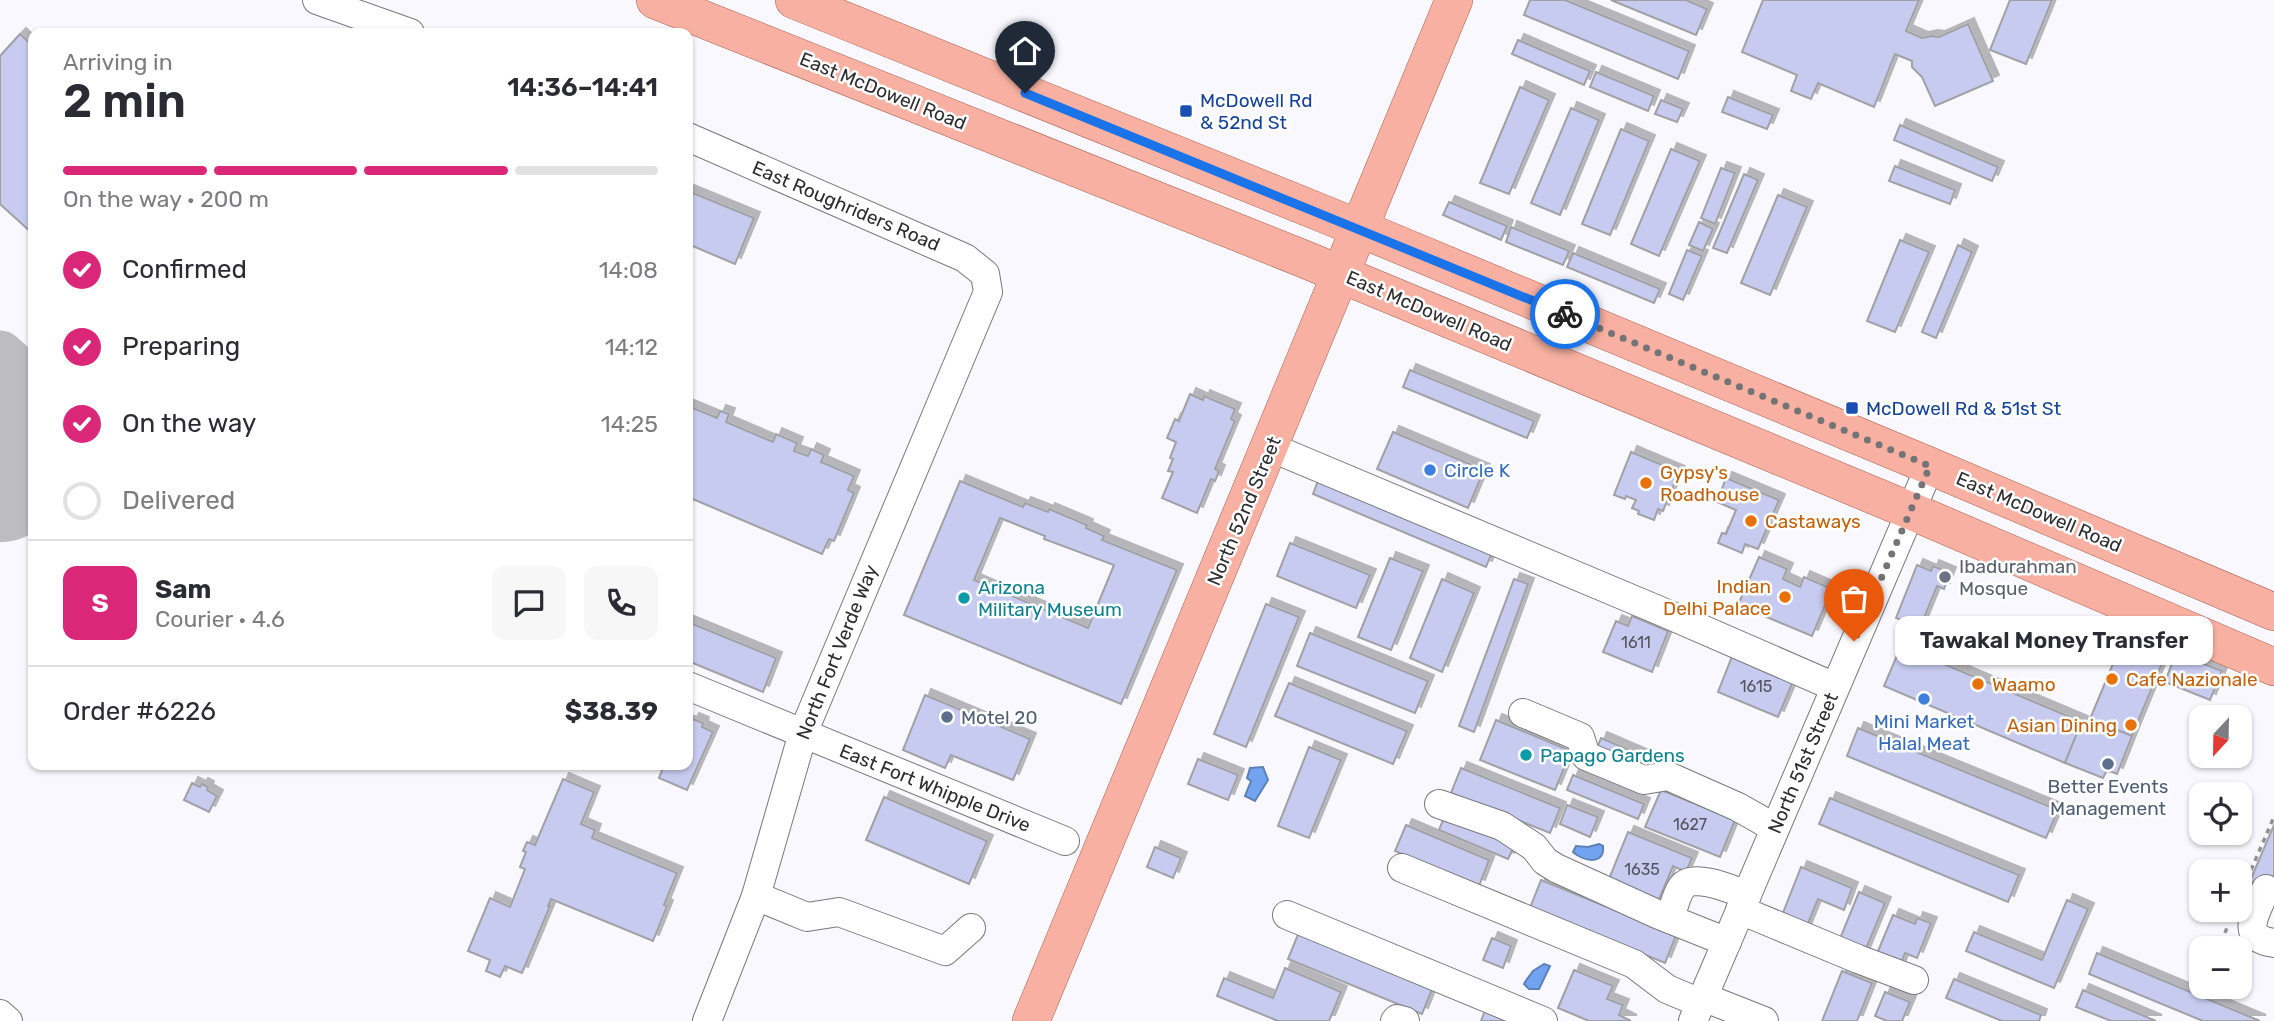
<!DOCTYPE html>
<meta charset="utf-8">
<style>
:root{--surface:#fff;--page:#f7f7f7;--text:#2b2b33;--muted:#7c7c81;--line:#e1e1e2;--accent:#db2777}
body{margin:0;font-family:Rubik,sans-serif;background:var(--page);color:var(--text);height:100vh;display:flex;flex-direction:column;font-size:26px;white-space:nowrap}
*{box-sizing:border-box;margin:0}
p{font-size:23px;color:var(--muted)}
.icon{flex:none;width:38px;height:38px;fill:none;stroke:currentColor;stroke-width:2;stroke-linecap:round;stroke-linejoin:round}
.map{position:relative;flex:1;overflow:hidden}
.drawer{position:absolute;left:28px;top:28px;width:665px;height:742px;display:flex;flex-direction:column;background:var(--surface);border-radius:14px;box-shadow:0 2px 5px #0004}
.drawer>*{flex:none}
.needle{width:46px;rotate:202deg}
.fabs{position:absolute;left:2189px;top:705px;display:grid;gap:14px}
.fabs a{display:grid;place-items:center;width:63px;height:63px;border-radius:14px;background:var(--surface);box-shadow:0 2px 5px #0004;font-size:35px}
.pin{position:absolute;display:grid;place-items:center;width:60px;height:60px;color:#fff;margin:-72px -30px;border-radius:50% 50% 50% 0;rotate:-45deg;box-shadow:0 0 7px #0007}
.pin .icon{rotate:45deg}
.courier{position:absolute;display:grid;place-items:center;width:70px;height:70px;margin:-35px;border:5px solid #1a73e8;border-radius:50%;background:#fff;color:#222;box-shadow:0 2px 9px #0007}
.bubble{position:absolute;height:49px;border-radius:14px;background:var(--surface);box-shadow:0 2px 5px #0004;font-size:23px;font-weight:600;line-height:49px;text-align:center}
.summary em{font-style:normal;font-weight:600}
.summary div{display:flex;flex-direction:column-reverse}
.summary{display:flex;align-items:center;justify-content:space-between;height:119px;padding:0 35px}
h1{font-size:46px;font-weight:600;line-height:52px}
.bar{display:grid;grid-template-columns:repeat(4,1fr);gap:10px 7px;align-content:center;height:84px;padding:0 35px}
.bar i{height:9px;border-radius:5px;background:var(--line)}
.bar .active{background:var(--accent)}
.bar p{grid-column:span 4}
.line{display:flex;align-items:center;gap:18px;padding:0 35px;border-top:2px solid var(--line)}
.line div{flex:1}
.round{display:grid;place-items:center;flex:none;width:74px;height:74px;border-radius:14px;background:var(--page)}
ol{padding:0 35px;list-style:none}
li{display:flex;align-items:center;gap:21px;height:77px}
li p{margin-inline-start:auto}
li .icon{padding:7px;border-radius:50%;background:var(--accent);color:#fff;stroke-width:4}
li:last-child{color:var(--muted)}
li i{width:38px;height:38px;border:4px solid var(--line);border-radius:50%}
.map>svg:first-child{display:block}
.water{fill:#71a3f1;stroke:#5d80b7;stroke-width:2}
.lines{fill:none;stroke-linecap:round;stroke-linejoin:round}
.taxiway{stroke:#bcbcc1;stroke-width:51}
.runway{stroke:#bcbcc1;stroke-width:130}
.building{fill:#c7cbf0;stroke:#a0a0a5;stroke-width:2;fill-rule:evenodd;filter:url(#shadow)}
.minor-casing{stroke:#78797d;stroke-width:30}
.major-casing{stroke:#ad6051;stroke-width:38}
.path{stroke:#919195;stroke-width:3.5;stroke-dasharray:5 5;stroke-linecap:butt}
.minor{stroke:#fff;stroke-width:28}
.major{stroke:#f7b0a1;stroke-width:37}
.done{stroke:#747477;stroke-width:7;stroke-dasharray:0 12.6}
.route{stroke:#1a73e8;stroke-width:9}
.transit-dot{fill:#1a4fb4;stroke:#fff;stroke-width:2.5}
.shop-dot{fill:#3f7fe0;stroke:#fff;stroke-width:2.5}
.food-dot{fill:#e8710a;stroke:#fff;stroke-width:2.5}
.worship-dot{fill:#6b7280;stroke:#fff;stroke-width:2.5}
.culture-dot{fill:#0f9aa8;stroke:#fff;stroke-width:2.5}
.service-dot{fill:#5c6f8a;stroke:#fff;stroke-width:2.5}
.labels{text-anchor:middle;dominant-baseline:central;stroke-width:5;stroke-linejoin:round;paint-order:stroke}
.number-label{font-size:16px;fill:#54545f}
.street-label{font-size:19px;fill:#2d2d2f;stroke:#fff}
.transit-label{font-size:19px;fill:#164399;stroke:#fff;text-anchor:start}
.shop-label{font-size:19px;fill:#366cbe;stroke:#fff;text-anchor:start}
.food-label{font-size:19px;fill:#c56008;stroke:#fff;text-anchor:start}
.worship-label{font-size:19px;fill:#5b616d;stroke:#fff;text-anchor:start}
.culture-label{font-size:19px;fill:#0d838f;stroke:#fff;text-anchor:start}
.service-label{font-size:19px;fill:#4e5e75;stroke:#fff;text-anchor:start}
</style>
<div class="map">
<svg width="2274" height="1021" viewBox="0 0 2274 1021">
<defs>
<filter id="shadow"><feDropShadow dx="6" dy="-6" stdDeviation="0" flood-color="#0004"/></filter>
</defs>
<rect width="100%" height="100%" fill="#f8f8fe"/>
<g class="water">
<polygon points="1263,767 1268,780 1255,801 1245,796 1251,781 1247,778 1250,768"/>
<path d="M 1599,844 L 1603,846 C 1605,866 1583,861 1573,852 L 1576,846 L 1588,847 Z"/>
<path d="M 1544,964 L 1550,966 L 1539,989 L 1529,989 L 1524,984 C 1526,979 1530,976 1533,971 Z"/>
</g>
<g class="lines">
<polyline class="taxiway" points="0,356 33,386"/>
<polyline class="runway" points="0,477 33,440"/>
</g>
<g class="building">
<polygon points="1530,0 1565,0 1689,51 1678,79 1524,15"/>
<polygon points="1611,0 1686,0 1707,9 1696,35"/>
<polygon points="1763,0 1919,0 1906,31 1922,38 1932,36 1939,37 1968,24 1993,81 1935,106 1922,77 1912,67 1912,61 1895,54 1874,107 1818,83 1811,99 1791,91 1797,75 1742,52"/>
<polygon points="2010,0 2052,0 2026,64 1990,50"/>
<polygon points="20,34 33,46 33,234 0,204 0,56"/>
<polygon points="1518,40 1590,71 1584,85 1512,54"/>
<polygon points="1596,72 1654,96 1648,111 1590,87"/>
<polygon points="1520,87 1549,100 1509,194 1480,183"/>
<polygon points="1728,97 1773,115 1767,129 1722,112"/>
<polygon points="1661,100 1683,109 1677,122 1655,114"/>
<polygon points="1571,108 1599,120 1560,215 1531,203"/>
<polygon points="1900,125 1998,167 1992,181 1894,140"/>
<polygon points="1621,129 1649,141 1610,235 1582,224"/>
<polygon points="1671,149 1700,161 1659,256 1631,244"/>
<polygon points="1895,166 1955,190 1950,204 1889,181"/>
<polygon points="1721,168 1735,173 1715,224 1701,218"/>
<polygon points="1744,174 1758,180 1727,253 1713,248"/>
<polygon points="688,191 754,218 735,264 688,244"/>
<polygon points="1778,195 1807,207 1770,295 1741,283"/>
<polygon points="1449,202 1507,226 1501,240 1443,215"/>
<polygon points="1699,222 1713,229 1703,251 1689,245"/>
<polygon points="1511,227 1569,251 1563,265 1506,242"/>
<polygon points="1900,240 1929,252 1895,332 1867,321"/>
<polygon points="1958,245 1972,252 1936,338 1922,332"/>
<polygon points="1687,250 1702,256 1683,300 1669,294"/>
<polygon points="1573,253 1660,289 1654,303 1567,267"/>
<polygon points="1410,370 1534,421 1527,438 1403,387"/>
<polygon points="1190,394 1203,400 1204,396 1235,409 1231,419 1235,421 1215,469 1219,471 1215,481 1211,479 1197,513 1162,498 1173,472 1168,471 1173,459 1170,458 1176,442 1167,438 1175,419 1179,421"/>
<polygon points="688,406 717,418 720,411 729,414 726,422 773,442 776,434 797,443 794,451 808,456 811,449 824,455 821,462 854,476 848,490 854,493 834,541 829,539 822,554 688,497"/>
<polygon points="1393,432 1484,470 1468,508 1377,469"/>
<polygon points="1631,452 1679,472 1663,511 1658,509 1654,520 1638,514 1639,511 1632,508 1636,500 1626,496 1625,499 1614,495"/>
<polygon points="1319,478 1492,552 1486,567 1313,494"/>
<polygon points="1726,478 1779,500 1758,549 1745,544 1742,553 1718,543 1722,533 1726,534 1736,510 1717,502"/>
<path d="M 960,481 L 1023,507 L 1025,503 L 1048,512 L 1049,509 L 1087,525 L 1086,528 L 1104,536 L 1102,540 L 1177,570 L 1121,704 L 904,615 ZM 1000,518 L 1045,536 L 1044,539 L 1114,565 L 1088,628 L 974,580 Z"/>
<polygon points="1290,543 1370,575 1356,608 1277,576"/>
<polygon points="1759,557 1787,569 1783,579 1800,587 1804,577 1832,589 1812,636 1738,605"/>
<polygon points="1390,558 1423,571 1391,650 1358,637"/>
<polygon points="1917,565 1931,571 1933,566 1950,573 1944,589 1937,586 1920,628 1896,618"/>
<polygon points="1442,579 1474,593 1442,672 1410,658"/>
<polygon points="1514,579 1528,584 1474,732 1459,726"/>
<polygon points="1266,604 1299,617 1246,747 1214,734"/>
<polygon points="1632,616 1668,631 1652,672 1603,652 1616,621 1628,626"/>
<polygon points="688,622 776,658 763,692 688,661"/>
<polygon points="1310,633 1428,681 1415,713 1297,666"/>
<polygon points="2129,641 2165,656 2132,736 2090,719 2120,647 2126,649"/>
<polygon points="1901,646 2082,722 2065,763 1884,686"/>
<polygon points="2176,653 2222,671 2210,700 2165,682"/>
<polygon points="1733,654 1794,679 1778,717 1718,692"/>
<polygon points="1289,683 1407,731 1393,764 1275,716"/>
<polygon points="925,695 1030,739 1013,780 951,755 945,768 903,750"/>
<polygon points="693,719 703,723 702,727 713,732 687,790 659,778 664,765 688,765 688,722 691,723"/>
<polygon points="1496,720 1571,751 1555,790 1480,760"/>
<polygon points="2098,722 2132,736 2117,774 2107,770 2103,778 2065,763 2079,728 2093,733"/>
<polygon points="1858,728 2058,810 2046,838 1847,756"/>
<polygon points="1601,738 1643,756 1637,770 1595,753"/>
<polygon points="1309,747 1341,760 1309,838 1278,826"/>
<polygon points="1198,759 1238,775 1228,800 1188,784"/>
<polygon points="1461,768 1560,808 1550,833 1451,793"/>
<polygon points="1573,775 1644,804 1638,819 1567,790"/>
<polygon points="563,779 594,792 581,824 595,830 592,838 677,873 664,905 667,906 653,941 551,899 548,906 550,906 522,973 505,966 500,977 486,971 490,960 468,951 490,898 510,907 525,869 520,867 526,852 523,851 527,842 535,845"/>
<polygon points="192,783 200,787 202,784 208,787 207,790 217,796 209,812 184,800"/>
<polygon points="1661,790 1735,820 1720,857 1645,827"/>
<polygon points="884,797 987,841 969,884 866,840"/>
<polygon points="1830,798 2019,875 2008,902 1819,824"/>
<polygon points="1567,805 1598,817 1590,837 1560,824"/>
<polygon points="1445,815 1515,845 1508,859 1439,830"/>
<polygon points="1406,825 1489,860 1479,886 1395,851"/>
<polygon points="2274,825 2274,892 2250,881"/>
<polygon points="1628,832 1692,858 1686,872 1673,866 1657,904 1607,884"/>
<polygon points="1155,847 1181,858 1173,878 1147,867"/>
<polygon points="1801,867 1852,888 1844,910 1818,899 1804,933 1779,923"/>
<polygon points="1541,880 1676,935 1665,963 1530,908"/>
<polygon points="1859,892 1885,903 1863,956 1837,946"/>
<polygon points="2067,900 2088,909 2054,988 1966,951 1974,932 2042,960"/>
<polygon points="1893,915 1915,924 1917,918 1931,923 1917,958 1905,953 1900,966 1876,956"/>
<polygon points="1299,932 1433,987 1422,1014 1288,959"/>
<polygon points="1492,938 1511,946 1503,968 1483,960"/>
<polygon points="2097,953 2260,1021 2203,1021 2089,974"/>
<polygon points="1285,968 1341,992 1329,1021 1278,1021 1217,996 1224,978 1273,998"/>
<polygon points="1574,970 1613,986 1607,999 1623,1005 1619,1015 1631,1021 1589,1021 1558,1008"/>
<polygon points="1842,971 1872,983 1857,1021 1822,1021"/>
<polygon points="1954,979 2041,1015 2039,1021 2002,1021 1946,998"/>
<polygon points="2083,990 2156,1021 2111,1021 2076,1007"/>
<polygon points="1885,992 1910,1002 1902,1021 1887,1021 1875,1016"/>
<polygon points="1486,1008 1517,1021 1481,1021"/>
</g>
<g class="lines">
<defs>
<g id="minor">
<polyline points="317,0 410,33"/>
<polyline points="688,137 965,258 985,274 988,292 803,733 756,896 707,1021"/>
<polyline points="1270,447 1658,610 1835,687"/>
<polyline points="688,686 1065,841"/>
<polyline points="1523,713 1580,737 1586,756 1644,780 1668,776 1738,807 1775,828"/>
<polyline points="1439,804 1502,826 1534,847 1545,861 1556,868 1657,914 1727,942"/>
<polyline points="1402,868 1634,964 1667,989 1700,1003"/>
<path d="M 2266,889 C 2257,911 2237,938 2274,943"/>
<polyline points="756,896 807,917 839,912 945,951 971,928"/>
<polyline points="1740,910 1858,959 1914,980"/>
<polyline points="1287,915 1543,1021"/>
<path d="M 1670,919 C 1673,909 1676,895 1682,887 C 1693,872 1733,890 1747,895"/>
<polyline points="1703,997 1764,1021"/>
<polyline points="0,1014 8,1021"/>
<polyline points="1395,1021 1397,1019 1405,1021"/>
<polyline points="1693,1021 1930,466"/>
</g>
<g id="major">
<polyline points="655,0 1304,259 1911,511 2274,667"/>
<polyline points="794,0 1361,229 1930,466 2274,612"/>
<polyline points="1031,1021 1454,0"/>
</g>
</defs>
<use href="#minor" class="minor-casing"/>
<use href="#major" class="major-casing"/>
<g class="path">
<polyline points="2251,870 2274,817"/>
<polyline points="2225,933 2228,925"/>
</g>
<use href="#minor" class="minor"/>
<use href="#major" class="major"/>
</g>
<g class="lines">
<polyline class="done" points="1565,314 1930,466 1854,641"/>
<polyline class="route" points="1025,93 1565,314"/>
</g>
<g class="transit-dot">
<rect x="1179" y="104" width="14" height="14" rx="3.5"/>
<rect x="1845" y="401" width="14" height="14" rx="3.5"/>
</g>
<g class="shop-dot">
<circle cx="1430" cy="470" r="7"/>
<circle cx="1924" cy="699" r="7"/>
</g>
<g class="food-dot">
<circle cx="1646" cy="483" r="7"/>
<circle cx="1751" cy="521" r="7"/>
<circle cx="1785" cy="597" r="7"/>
<circle cx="2112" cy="679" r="7"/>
<circle cx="1978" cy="684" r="7"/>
<circle cx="2131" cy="725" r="7"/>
</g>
<circle class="worship-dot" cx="1945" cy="577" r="7"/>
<g class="culture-dot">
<circle cx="964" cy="598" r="7"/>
<circle cx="1526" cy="755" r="7"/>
</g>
<g class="service-dot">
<circle cx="947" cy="717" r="7"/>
<circle cx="2108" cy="764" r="7"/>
</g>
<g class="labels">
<g class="number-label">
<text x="1636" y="642">1611</text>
<text x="1756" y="686">1615</text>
<text x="1690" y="824">1627</text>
<text x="1642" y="869">1635</text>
</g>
<g class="street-label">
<text transform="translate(883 91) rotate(22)">East McDowell Road</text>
<text transform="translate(846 206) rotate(23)">East Roughriders Road</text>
<text transform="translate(1429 311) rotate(23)">East McDowell Road</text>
<text transform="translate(1244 511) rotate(-67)">North 52nd Street</text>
<text transform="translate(2039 512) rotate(23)">East McDowell Road</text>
<text transform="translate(837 652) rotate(-68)">North Fort Verde Way</text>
<text transform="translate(1803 763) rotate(-67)">North 51st Street</text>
<text transform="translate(935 788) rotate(22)">East Fort Whipple Drive</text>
</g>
<g class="transit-label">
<text x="1200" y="100">McDowell Rd<tspan x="1200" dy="22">&amp; 52nd St</tspan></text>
<text x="1866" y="408">McDowell Rd &amp; 51st St</text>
</g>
<g class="shop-label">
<text x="1444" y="470">Circle K</text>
<text x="1924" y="721" text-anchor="middle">Mini Market<tspan x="1924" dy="22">Halal Meat</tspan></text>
</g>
<g class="food-label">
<text x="1660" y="472">Gypsy's<tspan x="1660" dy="22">Roadhouse</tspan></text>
<text x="1765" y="521">Castaways</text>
<text x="1771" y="586" text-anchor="end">Indian<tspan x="1771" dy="22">Delhi Palace</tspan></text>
<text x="2126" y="679">Cafe Nazionale</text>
<text x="1992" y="684">Waamo</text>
<text x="2117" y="725" text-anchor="end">Asian Dining</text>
</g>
<g class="worship-label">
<text x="1959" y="566">Ibadurahman<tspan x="1959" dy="22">Mosque</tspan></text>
</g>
<g class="culture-label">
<text x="978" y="587">Arizona<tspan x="978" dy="22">Military Museum</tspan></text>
<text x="1540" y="755">Papago Gardens</text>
</g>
<g class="service-label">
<text x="961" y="717">Motel 20</text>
<text x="2108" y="786" text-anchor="middle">Better Events<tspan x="2108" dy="22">Management</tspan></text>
</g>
</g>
</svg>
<div class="fabs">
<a><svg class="needle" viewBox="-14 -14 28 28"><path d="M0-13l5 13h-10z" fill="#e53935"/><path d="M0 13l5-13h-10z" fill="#7c7c81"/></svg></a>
<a><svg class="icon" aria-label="locate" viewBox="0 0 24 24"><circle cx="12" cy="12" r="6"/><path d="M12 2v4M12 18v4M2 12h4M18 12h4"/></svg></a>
<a>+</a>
<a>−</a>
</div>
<div class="pin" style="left:1854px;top:641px;background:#ea580c"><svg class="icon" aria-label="bag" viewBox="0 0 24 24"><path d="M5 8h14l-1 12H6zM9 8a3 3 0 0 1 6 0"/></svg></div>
<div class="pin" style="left:1025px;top:93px;background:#1f2937"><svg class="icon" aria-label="home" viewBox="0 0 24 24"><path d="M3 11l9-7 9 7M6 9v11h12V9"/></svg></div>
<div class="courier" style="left:1565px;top:314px"><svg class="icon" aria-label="bike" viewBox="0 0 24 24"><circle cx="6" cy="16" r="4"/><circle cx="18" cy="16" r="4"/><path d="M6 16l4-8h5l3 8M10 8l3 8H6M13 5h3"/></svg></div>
<div class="bubble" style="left:1895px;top:616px;width:318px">Tawakal Money Transfer</div>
<section class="drawer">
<div class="summary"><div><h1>2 min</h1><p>Arriving in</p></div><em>14:36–14:41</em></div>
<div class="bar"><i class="active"></i><i class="active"></i><i class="active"></i><i></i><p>On the way · 200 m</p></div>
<ol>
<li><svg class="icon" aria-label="check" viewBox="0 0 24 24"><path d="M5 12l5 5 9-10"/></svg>Confirmed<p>14:08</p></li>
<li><svg class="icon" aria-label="check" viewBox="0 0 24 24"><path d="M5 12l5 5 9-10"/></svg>Preparing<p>14:12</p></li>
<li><svg class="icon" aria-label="check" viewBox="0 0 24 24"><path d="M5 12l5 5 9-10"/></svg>On the way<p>14:25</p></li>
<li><i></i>Delivered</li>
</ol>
<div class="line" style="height:126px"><b class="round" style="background:var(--accent);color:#fff">S</b><div><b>Sam</b><p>Courier · 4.6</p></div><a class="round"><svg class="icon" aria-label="chat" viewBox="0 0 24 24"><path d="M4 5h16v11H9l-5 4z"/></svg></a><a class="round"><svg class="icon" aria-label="phone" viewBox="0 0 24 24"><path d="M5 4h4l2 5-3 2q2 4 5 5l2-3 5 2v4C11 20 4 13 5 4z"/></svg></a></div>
<div class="line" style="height:91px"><div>Order #6226</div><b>$38.39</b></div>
</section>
</div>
